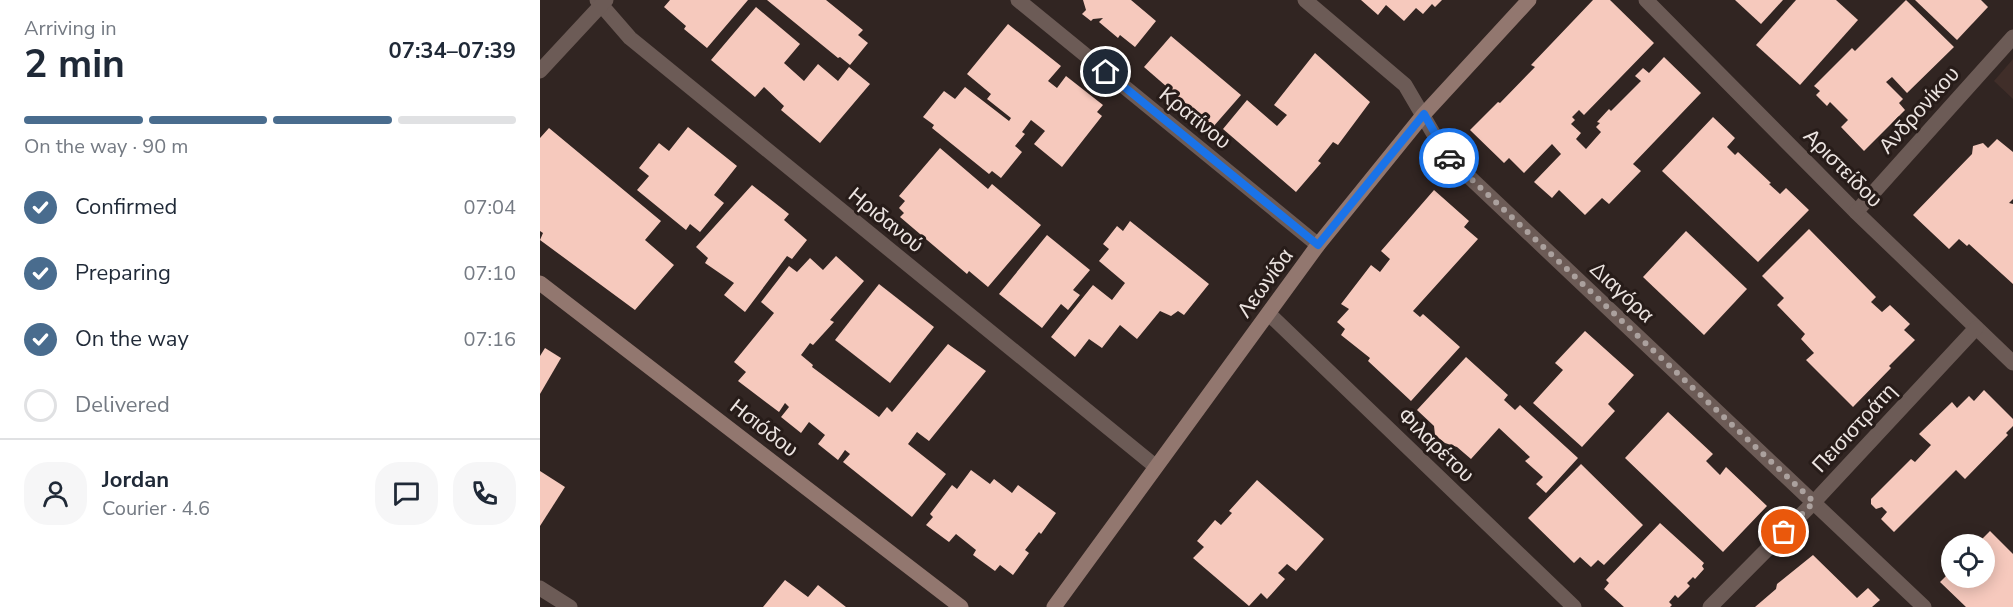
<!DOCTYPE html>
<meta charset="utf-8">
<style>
:root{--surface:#fff;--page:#f6f6f7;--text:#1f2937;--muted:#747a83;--line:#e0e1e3;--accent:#496c8e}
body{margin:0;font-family:"Nunito Sans",sans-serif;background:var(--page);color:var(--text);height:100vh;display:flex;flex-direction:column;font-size:22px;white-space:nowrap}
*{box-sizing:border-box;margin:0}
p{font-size:20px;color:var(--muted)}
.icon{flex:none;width:33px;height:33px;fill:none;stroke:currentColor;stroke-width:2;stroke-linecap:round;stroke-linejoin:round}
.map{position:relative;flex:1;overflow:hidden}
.details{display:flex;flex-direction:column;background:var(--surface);width:540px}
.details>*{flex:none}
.tools{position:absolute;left:1401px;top:534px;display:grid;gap:12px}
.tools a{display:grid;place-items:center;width:54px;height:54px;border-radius:50%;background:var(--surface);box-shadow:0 3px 15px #0003;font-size:30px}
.pin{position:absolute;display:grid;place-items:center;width:51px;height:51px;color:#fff;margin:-26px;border:3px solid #fff;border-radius:50%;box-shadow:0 2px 6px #0007}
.courier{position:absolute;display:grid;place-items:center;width:60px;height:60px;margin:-30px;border:4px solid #1a73e8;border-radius:50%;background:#fff;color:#222;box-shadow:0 2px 8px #0007}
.head em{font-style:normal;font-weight:700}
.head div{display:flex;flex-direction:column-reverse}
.head{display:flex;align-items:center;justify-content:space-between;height:102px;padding:0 24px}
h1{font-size:39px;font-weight:700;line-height:45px}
.bar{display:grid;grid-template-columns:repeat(4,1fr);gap:9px 6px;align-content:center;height:72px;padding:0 24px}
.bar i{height:8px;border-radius:4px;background:var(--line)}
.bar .current{background:var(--accent)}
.bar p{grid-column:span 4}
.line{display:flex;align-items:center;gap:15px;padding:0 24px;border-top:2px solid var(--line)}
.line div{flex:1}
.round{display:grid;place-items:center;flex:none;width:63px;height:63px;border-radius:24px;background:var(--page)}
ol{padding:0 24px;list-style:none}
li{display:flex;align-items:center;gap:18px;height:66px}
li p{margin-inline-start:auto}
li .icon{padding:6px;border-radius:50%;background:var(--accent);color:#fff;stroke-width:4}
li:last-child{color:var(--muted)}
li i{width:33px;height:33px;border:3px solid var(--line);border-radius:50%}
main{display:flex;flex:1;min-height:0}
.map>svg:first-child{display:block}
.built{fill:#402e29}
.building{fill:#f6c9bd}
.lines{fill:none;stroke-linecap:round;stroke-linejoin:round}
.street{stroke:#6c5b56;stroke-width:15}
.secondary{stroke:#92776f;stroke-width:15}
.done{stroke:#aba19e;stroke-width:6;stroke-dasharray:0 10.8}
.route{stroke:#1a73e8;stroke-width:8}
.labels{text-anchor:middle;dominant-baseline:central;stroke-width:6;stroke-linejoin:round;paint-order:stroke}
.street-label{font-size:21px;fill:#ece4e1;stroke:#271c19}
</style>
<main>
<section class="details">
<div class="head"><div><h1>2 min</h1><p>Arriving in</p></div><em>07:34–07:39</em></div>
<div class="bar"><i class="current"></i><i class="current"></i><i class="current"></i><i></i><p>On the way · 90 m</p></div>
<ol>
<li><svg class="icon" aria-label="check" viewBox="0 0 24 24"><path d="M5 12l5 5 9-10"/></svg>Confirmed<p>07:04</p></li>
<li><svg class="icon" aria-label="check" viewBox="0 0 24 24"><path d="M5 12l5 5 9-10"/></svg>Preparing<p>07:10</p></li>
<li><svg class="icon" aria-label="check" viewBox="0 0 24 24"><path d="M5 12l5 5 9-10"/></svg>On the way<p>07:16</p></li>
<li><i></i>Delivered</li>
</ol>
<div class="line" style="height:108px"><a class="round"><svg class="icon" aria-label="person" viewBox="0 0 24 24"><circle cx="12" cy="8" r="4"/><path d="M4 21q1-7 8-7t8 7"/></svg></a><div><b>Jordan</b><p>Courier · 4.6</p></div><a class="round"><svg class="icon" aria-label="chat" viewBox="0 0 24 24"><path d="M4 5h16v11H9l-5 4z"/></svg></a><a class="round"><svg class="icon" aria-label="phone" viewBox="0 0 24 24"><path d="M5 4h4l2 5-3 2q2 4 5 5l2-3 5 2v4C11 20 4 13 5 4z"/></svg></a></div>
</section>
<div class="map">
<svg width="1473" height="607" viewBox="0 0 1473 607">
<rect width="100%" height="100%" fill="#312522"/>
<polygon class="built" points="1473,59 1473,99 1454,81"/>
<g class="building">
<polygon points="130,0 208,0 167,48 144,29 146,26 124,7"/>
<polygon points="227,0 286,0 323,30 318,35 328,43 310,65 300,57 298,58"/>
<polygon points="543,0 591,0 616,21 595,47 580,35 578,38 559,22 563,18 553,19 551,21 542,14 546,10"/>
<polygon points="821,0 902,0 895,7 892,4 883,14 876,8 864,21 846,5 838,15"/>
<polygon points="1053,0 1070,0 1114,43 1044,115 1039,110 1032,117 1035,120 1031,124 1041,133 1036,139 1046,149 1061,132 1056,127 1060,123 1057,122 1069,109 1071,111 1101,81 1095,76 1103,68 1109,73 1124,57 1161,93 1093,164 1101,171 1069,204 1062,198 1045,215 1019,190 1012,198 994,182 1021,154 1012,144 984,173 969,158 964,163 930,130 958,102 960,103 995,67 991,65"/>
<polygon points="1195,0 1243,0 1221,24"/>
<polygon points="1256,0 1296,0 1318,20 1260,85 1216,45"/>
<polygon points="1366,0 1414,47 1367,93 1352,77 1346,82 1363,99 1359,103 1365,110 1324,151 1301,127 1308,120 1290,102 1287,106 1276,95 1280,91 1274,86 1312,48 1315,51"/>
<polygon points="1375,0 1441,0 1448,7 1417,40"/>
<polygon points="216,7 260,44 244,63 264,81 278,64 298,81 309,67 330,84 280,143 241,110 244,106 224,87 215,97 171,60"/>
<polygon points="468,24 521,66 508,81 517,88 526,76 563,105 557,112 562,116 522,167 494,144 505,131 491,120 482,132 485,134 475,146 482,152 461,178 452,171 449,174 392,128 394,125 383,117 404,91 415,99 425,87 469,121 471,118 447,99 451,94 427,74"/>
<polygon points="631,36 701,95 673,127 604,67"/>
<polygon points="775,53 830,102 798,145 793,142 778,161 781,163 756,192 683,129 707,100 737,126 747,115 734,105"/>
<polygon points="1173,117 1195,138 1187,147 1195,155 1198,152 1231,183 1229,184 1240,194 1246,188 1269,210 1218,262 1122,171"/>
<polygon points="148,127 197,166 174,195 184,203 160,232 150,224 146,230 97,190 109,176 99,168 119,143 129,151"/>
<polygon points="9,128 121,221 105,240 134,265 95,310 0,240 3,233 0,231 0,138"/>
<polygon points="1457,139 1473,152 1473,199 1469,203 1473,204 1473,284 1429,244 1427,246 1419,239 1409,249 1373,215 1432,154 1433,146 1443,143 1448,148"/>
<polygon points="400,148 448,189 452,184 501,225 448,287 429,271 427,274 360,217 364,213 359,208 365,201 359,196"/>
<polygon points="212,185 249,214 244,220 267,240 252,259 247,256 205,312 184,295 194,283 165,263 168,258 156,247"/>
<polygon points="894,190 929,221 924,227 938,239 873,311 880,317 883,314 920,347 871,401 828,361 830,358 801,335 805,329 797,322 809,309 801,304 831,265 840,272 850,259 841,251"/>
<polygon points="590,221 669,284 644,315 638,311 631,316 620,311 597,339 580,325 562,348 549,339 535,357 511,337 553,285 572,300 585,283 559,261 569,249 563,244 577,226 583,231"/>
<polygon points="1269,229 1336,297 1331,302 1342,312 1350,305 1370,324 1364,330 1375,340 1349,366 1351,368 1313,407 1266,360 1274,353 1261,339 1265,334 1237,305 1244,298 1222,276"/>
<polygon points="1146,231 1207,289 1164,335 1103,277"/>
<polygon points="507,235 550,270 533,290 540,295 528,310 521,304 502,328 459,294"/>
<polygon points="296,256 324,281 290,320 294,322 273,345 270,343 261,355 273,365 272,367 339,417 347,407 352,412 408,344 446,371 389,441 377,432 368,444 406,474 372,517 303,462 310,454 305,450 298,460 278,444 285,435 269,422 261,433 241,417 249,407 245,403 239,412 198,381 206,372 194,362 234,313 221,302 249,266 257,272 270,258 283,270"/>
<polygon points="339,284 394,327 350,383 295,340"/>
<polygon points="1045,331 1094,375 1068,404 1075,411 1042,447 993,403 1023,370 1015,363"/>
<polygon points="5,348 21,358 0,394 0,356"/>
<polygon points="926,357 968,395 964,400 975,410 980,405 1038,458 1006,493 996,484 1003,477 985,461 990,457 959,428 931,459 917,447 905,443 895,435 894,426 877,410"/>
<polygon points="1444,390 1473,419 1473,426 1466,433 1468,435 1425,479 1416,470 1354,532 1341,519 1347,512 1342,507 1336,509 1331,504 1331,499 1371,459 1375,462 1391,445 1379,434 1412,402 1417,408 1429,396 1434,401"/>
<polygon points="1128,412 1173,454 1166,461 1180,475 1186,467 1227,506 1183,552 1085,458"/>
<polygon points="1041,464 1103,525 1064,565 1058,560 1051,567 1040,557 1034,563 988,518"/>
<polygon points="431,470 450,484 454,479 472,493 478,485 516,513 501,534 499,532 485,550 489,553 473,575 460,565 455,571 433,555 436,550 416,534 409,542 386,525 393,517 390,514 412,485 417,489"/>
<polygon points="0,471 25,487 0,526"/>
<polygon points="717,480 784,539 756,571 747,564 738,573 745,579 727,599 721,593 709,606 653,558 664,547 657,541 675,520 681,525 692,513 689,511"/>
<polygon points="1120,523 1164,563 1162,566 1164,569 1155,579 1153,577 1147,583 1150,586 1138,598 1135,595 1129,602 1132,605 1130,607 1084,607 1064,589 1069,583 1066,580"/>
<polygon points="1450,531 1473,554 1473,607 1426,607 1400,582 1412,570 1412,578 1444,578 1444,544 1437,544"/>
<polygon points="1273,555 1317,598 1328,588 1340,600 1332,607 1215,607 1236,589 1237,584"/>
<polygon points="245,580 268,597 278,585 306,607 223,607"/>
</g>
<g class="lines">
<g class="street">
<polyline points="57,0 90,38 615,466"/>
<polyline points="478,0 778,245"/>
<polyline points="765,0 865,85 906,155 1384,607"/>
<polyline points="1106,0 1316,212 1473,363"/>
<polyline points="0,71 66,0"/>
<polyline points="1316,212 1473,37"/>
<polyline points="729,314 1034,607"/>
<polyline points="0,588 30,607"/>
<polyline points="1170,607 1274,502 1436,328"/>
</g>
<g class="secondary">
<polyline points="0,283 421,607"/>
<polyline points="514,607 778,245 884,114 989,0"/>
</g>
</g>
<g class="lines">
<polyline class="done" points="909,158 1274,502 1244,532"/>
<polyline class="route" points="566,72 778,245 884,114 909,158"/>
</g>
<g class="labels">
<g class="street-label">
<text transform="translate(1379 110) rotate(-48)">Ανδρονίκου</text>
<text transform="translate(655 118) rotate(39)">Κρατίνου</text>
<text transform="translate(1303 168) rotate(45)">Αριστείδου</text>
<text transform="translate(346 220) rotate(39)">Ηριδανού</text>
<text transform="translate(725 283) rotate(-54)">Λεωνίδα</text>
<text transform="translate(1082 292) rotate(43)">Διαγόρα</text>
<text transform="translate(224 428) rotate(38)">Ησιόδου</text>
<text transform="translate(1314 428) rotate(-47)">Πεισιστράτη</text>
<text transform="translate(896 445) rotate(44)">Φιλαρέτου</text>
</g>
</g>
</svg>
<div class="tools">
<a><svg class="icon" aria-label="locate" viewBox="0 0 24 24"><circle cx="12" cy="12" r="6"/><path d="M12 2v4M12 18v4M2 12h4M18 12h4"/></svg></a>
</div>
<div class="pin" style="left:1244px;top:532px;background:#ea580c"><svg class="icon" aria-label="bag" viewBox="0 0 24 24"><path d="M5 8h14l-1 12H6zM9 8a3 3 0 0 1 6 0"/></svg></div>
<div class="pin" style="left:566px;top:72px;background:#1f2937"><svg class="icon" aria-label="home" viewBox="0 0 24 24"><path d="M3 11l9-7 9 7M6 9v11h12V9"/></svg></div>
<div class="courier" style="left:909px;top:158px"><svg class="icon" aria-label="car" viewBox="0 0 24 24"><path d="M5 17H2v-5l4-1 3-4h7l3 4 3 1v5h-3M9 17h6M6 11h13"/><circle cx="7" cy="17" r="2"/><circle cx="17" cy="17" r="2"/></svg></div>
</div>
</main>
